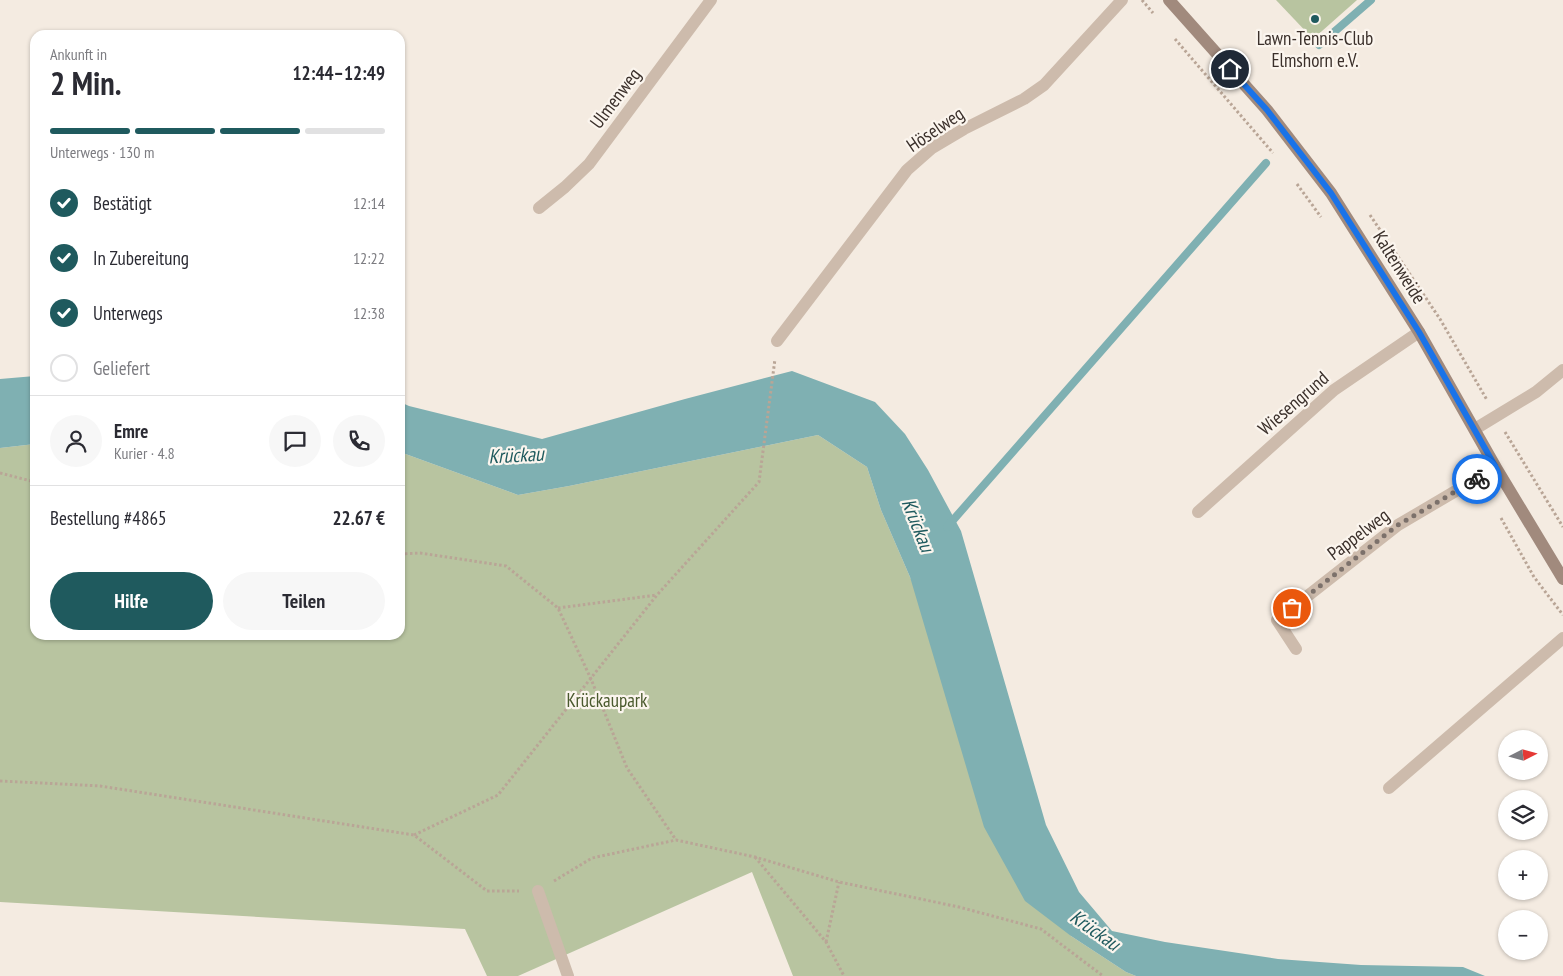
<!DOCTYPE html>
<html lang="de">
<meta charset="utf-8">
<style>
:root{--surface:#fff;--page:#f7f7f7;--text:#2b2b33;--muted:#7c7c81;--line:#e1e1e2;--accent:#1f5a5e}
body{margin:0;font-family:"PT Sans Narrow",sans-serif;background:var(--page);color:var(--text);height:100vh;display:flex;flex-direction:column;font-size:19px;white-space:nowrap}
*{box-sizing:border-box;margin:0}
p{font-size:16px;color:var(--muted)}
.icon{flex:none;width:28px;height:28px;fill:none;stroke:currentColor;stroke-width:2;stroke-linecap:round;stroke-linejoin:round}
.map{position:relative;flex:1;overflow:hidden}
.side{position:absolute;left:30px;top:30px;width:375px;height:610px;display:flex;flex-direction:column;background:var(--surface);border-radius:15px;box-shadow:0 1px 4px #0004}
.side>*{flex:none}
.needle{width:32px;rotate:84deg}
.fabs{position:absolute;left:1498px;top:730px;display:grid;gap:10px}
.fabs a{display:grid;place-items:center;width:50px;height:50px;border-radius:50%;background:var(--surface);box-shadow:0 1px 4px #0004;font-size:25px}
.pin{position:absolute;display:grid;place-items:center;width:42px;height:42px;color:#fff;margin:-21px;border:2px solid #fff;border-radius:50%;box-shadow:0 1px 5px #0007}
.courier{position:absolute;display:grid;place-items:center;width:50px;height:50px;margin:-25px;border:4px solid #1a73e8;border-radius:50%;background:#fff;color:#222;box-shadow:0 1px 6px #0007}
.headline em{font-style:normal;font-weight:700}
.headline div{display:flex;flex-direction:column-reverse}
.headline{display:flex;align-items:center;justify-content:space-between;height:85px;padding:0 20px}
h1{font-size:32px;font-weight:700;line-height:38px}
.bar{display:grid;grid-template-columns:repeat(4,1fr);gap:8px 5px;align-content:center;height:60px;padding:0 20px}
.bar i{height:6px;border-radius:4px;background:var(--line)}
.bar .active{background:var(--accent)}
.bar p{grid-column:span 4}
.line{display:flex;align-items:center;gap:12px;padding:0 20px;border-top:1px solid var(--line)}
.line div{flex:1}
.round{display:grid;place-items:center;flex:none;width:52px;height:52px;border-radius:26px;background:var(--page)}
ol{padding:0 20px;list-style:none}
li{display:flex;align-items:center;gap:15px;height:55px}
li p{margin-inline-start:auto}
li .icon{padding:5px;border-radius:50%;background:var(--accent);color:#fff;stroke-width:4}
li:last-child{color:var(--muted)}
li i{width:28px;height:28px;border:2px solid var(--line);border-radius:50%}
.primary-button{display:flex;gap:10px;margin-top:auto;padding:10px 20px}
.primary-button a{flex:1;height:58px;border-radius:30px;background:var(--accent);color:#fff;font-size:20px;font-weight:700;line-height:58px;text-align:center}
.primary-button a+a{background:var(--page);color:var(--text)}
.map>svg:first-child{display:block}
.green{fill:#b8c4a0}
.water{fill:#7fb0b2}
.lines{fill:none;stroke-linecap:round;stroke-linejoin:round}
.stream{stroke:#7fb0b2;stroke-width:8}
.path{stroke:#b9a596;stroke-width:3;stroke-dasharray:2.5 2.5;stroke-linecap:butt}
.lane{stroke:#cdbbac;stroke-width:12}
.street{stroke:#cdbbac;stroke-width:12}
.secondary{stroke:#a18a7d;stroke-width:12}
.done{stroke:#7c716b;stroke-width:5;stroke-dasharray:0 9}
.route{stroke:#1a73e8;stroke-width:6}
.poi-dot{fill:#1f5a5e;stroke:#fbf5ee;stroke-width:2}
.labels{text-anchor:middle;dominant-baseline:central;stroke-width:4.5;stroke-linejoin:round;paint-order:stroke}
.poi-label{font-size:19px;fill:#3b302b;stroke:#fbf5ee}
.street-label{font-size:19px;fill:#3b302b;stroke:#fbf5ee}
.park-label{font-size:19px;fill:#4a5a2e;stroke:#fbf5ee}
.water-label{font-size:20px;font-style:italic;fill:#1f5a5e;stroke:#fbf5ee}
</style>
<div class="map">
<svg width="1563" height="976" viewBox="0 0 1563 976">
<rect width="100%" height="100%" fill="#f4ebe1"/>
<g class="green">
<polygon points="1276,0 1357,0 1313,39"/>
<polygon points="818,435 867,467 881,510 910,577 1071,936 1126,972 1136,976 793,976 752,872 518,976 487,976 465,929 0,902 0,448 35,444 35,635 400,635 400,452 518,495 569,486"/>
</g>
<g class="water">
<polygon points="792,371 875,402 905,434 928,470 961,531 1046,825 1079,892 1112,931 1165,942 1278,959 1361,965 1463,967 1485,976 1136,976 1126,972 1071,936 1025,901 984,827 910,577 881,510 867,467 818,435 569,486 518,495 400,452 400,402 409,406 542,439 685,399"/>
<polygon points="35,376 35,444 0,448 0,379"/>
</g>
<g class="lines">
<g class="stream">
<polyline points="1319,45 1371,0"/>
<polyline points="947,527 1266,163"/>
</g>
<g class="path">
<polyline points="1142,0 1153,13"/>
<polyline points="1175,39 1273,153"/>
<polyline points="1297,184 1321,217"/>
<polyline points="1370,215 1440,319 1487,400"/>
<polyline points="1505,432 1563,527"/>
<polyline points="0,473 35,482"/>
<polyline points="1501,518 1534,577 1563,615"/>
<polyline points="400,554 420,553 506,566 558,608 591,679 627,768 676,840"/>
<polyline points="558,608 657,595"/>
<polyline points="0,781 100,786 414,835 487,891 519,891"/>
<polyline points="414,835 498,795 657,595 759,482 775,359"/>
<polyline points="755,857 826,942 844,976"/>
<polyline points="554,881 592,858 676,840 755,857 839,882 959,907 1041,929 1103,976"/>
<polyline points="826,942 839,882"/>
</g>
<g class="lane">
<polyline points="1475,429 1536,392 1563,370"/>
<polyline points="1389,788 1563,638"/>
<polyline points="538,891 568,976"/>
</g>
<g class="street">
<polyline points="539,208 565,187 589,164 711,0"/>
<polyline points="777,341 907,170 932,148 964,129 1024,99 1044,85 1122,0"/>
<polyline points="1198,512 1334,390 1419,332"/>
<polyline points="1296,649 1277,620 1398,525 1471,482 1495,466"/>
</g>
<polyline class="secondary" points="1169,0 1267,110 1331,193 1419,332 1495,466 1563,579"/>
</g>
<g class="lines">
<polyline class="done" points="1292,608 1398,525 1477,479"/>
<polyline class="route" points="1230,69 1267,110 1331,193 1419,332 1495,466 1477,479"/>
</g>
<circle class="poi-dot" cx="1315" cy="19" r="5"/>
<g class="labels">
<g class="poi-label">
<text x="1315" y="38">Lawn-Tennis-Club<tspan x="1315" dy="22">Elmshorn e.V.</tspan></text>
</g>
<g class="street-label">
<text transform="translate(615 98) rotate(-53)">Ulmenweg</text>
<text transform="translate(935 129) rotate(-34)">Höselweg</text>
<text transform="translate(1400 267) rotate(58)">Kaltenweide</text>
<text transform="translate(1293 403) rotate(-41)">Wiesengrund</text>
<text transform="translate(1358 534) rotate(-37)">Pappelweg</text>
</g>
<g class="park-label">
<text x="607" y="700">Krückaupark</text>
</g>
<g class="water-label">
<text transform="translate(516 455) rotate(-3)">Krückau</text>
<text transform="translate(918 525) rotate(68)">Krückau</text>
<text transform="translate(1095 930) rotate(35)">Krückau</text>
</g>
</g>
</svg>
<div class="fabs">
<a><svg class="needle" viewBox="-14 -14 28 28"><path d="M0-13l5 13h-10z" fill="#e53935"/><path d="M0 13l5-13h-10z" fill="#7c7c81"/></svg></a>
<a><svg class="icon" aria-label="layers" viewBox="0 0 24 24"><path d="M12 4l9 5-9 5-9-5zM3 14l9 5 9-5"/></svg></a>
<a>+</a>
<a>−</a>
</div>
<div class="pin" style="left:1292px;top:608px;background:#ea580c"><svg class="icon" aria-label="bag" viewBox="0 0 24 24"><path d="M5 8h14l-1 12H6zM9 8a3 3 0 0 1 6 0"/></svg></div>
<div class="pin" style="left:1230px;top:69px;background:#1f2937"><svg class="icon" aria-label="home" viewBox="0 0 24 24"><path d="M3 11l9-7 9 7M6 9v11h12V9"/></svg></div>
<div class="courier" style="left:1477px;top:479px"><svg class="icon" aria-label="bike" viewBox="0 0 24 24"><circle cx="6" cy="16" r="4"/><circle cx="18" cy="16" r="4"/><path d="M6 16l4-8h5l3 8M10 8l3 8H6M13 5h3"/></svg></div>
<section class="side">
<div class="headline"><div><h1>2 Min.</h1><p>Ankunft in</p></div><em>12:44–12:49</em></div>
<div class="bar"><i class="active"></i><i class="active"></i><i class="active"></i><i></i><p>Unterwegs · 130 m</p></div>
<ol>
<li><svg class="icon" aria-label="check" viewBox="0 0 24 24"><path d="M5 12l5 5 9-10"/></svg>Bestätigt<p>12:14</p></li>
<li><svg class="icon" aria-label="check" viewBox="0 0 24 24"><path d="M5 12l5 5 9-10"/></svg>In Zubereitung<p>12:22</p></li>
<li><svg class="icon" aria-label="check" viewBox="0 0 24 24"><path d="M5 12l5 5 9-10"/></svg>Unterwegs<p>12:38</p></li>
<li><i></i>Geliefert</li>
</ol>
<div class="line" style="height:90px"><a class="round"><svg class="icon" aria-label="person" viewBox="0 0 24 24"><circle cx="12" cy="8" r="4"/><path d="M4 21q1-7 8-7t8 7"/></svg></a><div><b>Emre</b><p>Kurier · 4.8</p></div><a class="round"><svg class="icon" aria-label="chat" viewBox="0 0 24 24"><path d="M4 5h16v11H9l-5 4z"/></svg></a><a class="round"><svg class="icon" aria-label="phone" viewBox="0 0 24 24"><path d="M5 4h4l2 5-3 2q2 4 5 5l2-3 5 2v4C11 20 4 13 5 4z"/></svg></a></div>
<div class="line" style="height:65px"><div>Bestellung #4865</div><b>22.67 €</b></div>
<div class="primary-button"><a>Hilfe</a><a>Teilen</a></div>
</section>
</div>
